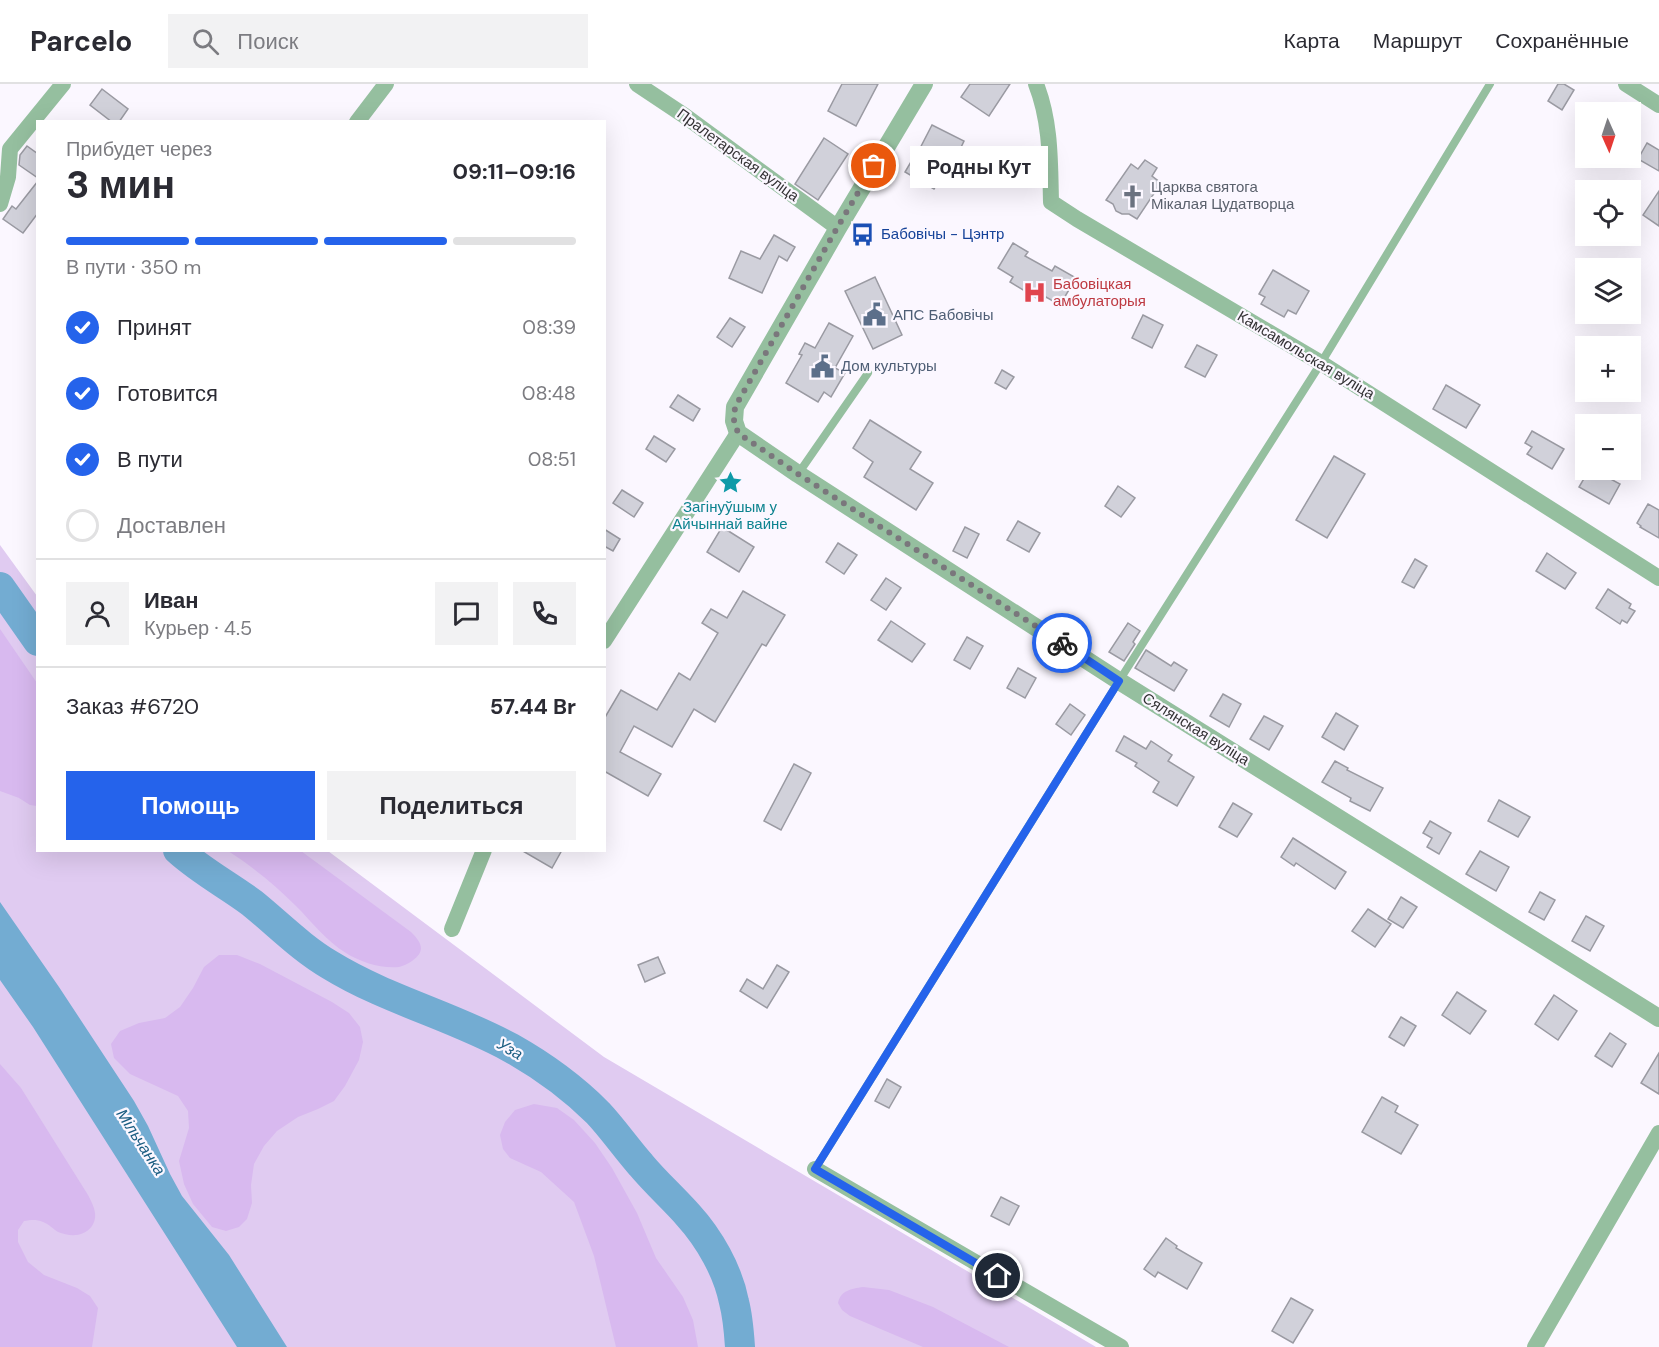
<!DOCTYPE html>
<html lang="ru">
<meta charset="utf-8">
<style>
:root{--surface:#fff;--page:#f2f2f3;--text:#2b2b33;--muted:#7c7c81;--line:#e1e1e2;--accent:#2563eb}
body{margin:0;font-family:"DM Sans",sans-serif;background:var(--page);color:var(--text);height:100vh;display:flex;flex-direction:column;font-size:22px;white-space:nowrap}
*{box-sizing:border-box;margin:0}
p{font-size:20px;color:var(--muted)}
.icon{flex:none;width:33px;height:33px;fill:none;stroke:currentColor;stroke-width:2;stroke-linecap:round;stroke-linejoin:round}
.map{position:relative;flex:1;overflow:hidden}
.panel{position:absolute;left:36px;top:36px;width:570px;height:732px;display:flex;flex-direction:column;background:var(--surface);border-radius:0px;box-shadow:0 6px 24px #0002}
.panel>*{flex:none}
.needle{width:39px;rotate:177deg}
.fabs{position:absolute;left:1575px;top:18px;display:grid;gap:12px}
.fabs a{display:grid;place-items:center;width:66px;height:66px;border-radius:0px;background:var(--surface);box-shadow:0 6px 24px #0002;font-size:30px}
.pin{position:absolute;display:grid;place-items:center;width:51px;height:51px;color:#fff;margin:-26px;border:3px solid #fff;border-radius:50%;box-shadow:0 2px 6px #0007}
.courier{position:absolute;display:grid;place-items:center;width:60px;height:60px;margin:-30px;border:4px solid #2563eb;border-radius:50%;background:#fff;color:#222;box-shadow:0 2px 8px #0007}
.bubble{position:absolute;height:42px;border-radius:0px;background:var(--surface);box-shadow:0 6px 24px #0002;font-size:20px;font-weight:700;line-height:42px;text-align:center}
.summary em{font-style:normal;font-weight:700}
.summary div{display:flex;flex-direction:column-reverse}
.summary{display:flex;align-items:center;justify-content:space-between;height:102px;padding:0 30px}
h1{font-size:39px;font-weight:700;line-height:45px}
.bar{display:grid;grid-template-columns:repeat(4,1fr);gap:9px 6px;align-content:center;height:72px;padding:0 30px}
.bar i{height:8px;border-radius:4px;background:var(--line)}
.bar .active{background:var(--accent)}
.bar p{grid-column:span 4}
.line{display:flex;align-items:center;gap:15px;padding:0 30px;border-top:2px solid var(--line)}
.line div{flex:1}
.round{display:grid;place-items:center;flex:none;width:63px;height:63px;border-radius:0px;background:var(--page)}
ol{padding:0 30px;list-style:none}
li{display:flex;align-items:center;gap:18px;height:66px}
li p{margin-inline-start:auto}
li .icon{padding:6px;border-radius:50%;background:var(--accent);color:#fff;stroke-width:4}
li:last-child{color:var(--muted)}
li i{width:33px;height:33px;border:3px solid var(--line);border-radius:50%}
.primary-button{display:flex;gap:12px;margin-top:auto;padding:12px 30px}
.primary-button a{flex:1;height:69px;border-radius:0px;background:var(--accent);color:#fff;font-size:24px;font-weight:700;line-height:69px;text-align:center}
.primary-button a+a{background:var(--page);color:var(--text)}
header{display:flex;align-items:center;gap:36px;box-sizing:border-box;height:84px;padding:0 30px;background:var(--surface);border-bottom:2px solid var(--line)}
header strong{font-size:28px}
nav{display:flex;gap:33px;margin-inline-start:auto;font-size:21px}
.search{width:420px;height:54px;background:var(--page);display:flex;align-items:center;gap:15px;box-sizing:border-box;padding:0 21px;border-radius:0px;color:var(--muted);font-size:22px}
.map>svg:first-child{display:block}
.green{fill:#e0cbf1}
.forest{fill:#d8b9ef}
.water{fill:#73acd2}
.lines{fill:none;stroke-linecap:round;stroke-linejoin:round}
.river{stroke:#73acd2;stroke-width:30}
.building{fill:#d1d1da;stroke:#9a9aa2;stroke-width:1.5}
.service{stroke:#95bf9f;stroke-width:8}
.minor{stroke:#95bf9f;stroke-width:16}
.tertiary{stroke:#95bf9f;stroke-width:18}
.done{stroke:#7a777c;stroke-width:6;stroke-dasharray:0 10.8}
.route{stroke:#2563eb;stroke-width:8}
.labels{text-anchor:middle;dominant-baseline:central;stroke-width:4.5;stroke-linejoin:round;paint-order:stroke}
.street-label{font-size:15px;fill:#343235;stroke:#fbf7ff}
.worship-label{font-size:15px;fill:#5b616d;stroke:#fbf7ff;text-anchor:start}
.transit-label{font-size:15px;fill:#164399;stroke:#fbf7ff;text-anchor:start}
.health-label{font-size:15px;fill:#be3a42;stroke:#fbf7ff;text-anchor:start}
.service-label{font-size:15px;fill:#4e5e75;stroke:#fbf7ff;text-anchor:start}
.culture-label{font-size:15px;fill:#0d838f;stroke:#fbf7ff}
.water-label{font-size:16px;font-style:italic;fill:#195c81;stroke:#fbf7ff}
</style>
<header>
<strong>Parcelo</strong>
<div class="search"><svg class="icon" aria-label="search" viewBox="0 0 24 24"><circle cx="10" cy="10" r="6"/><path d="M15 15l6 6"/></svg>Поиск</div>
<nav><a>Карта</a><a>Маршрут</a><a>Сохранённые</a></nav>
</header>
<div class="map">
<svg width="1659" height="1263" viewBox="0 0 1659 1263">
<rect width="100%" height="100%" fill="#fbf7ff"/>
<path class="green" d="M 0,461 L 37,512 L 38,766 L 328,767 L 604,973 L 1096,1263 L 752,1263 C 749,1213 728,1163 697,1125 C 684,1109 670,1096 657,1081 C 632,1054 609,1025 583,999 L 569,1017 C 592,1041 614,1067 636,1092 C 652,1108 670,1123 684,1141 C 712,1176 728,1218 729,1263 L 0,1263 Z"/>
<g class="forest">
<polygon points="0,545 37,599 37,722 30,721 19,714 0,707"/>
<path d="M 228,767 L 301,767 L 411,848 C 422,859 426,867 412,877 C 408,880 403,882 399,883 C 382,885 360,878 346,869 C 326,857 312,838 296,822 C 275,801 253,783 228,767 Z"/>
<polygon points="219,871 237,871 260,880 332,918 349,929 360,943 363,958 359,976 345,1002 334,1017 318,1025 298,1033 277,1047 264,1062 254,1080 251,1101 252,1119 247,1135 239,1143 226,1147 212,1143 193,1120 184,1100 179,1077 189,1044 188,1027 178,1012 130,990 114,974 111,960 120,947 139,939 165,934 180,923 193,904 204,883"/>
<path d="M 0,980 L 21,1004 L 88,1111 C 93,1121 99,1131 92,1142 C 84,1153 70,1153 58,1148 C 53,1145 49,1140 43,1138 C 36,1135 31,1136 24,1137 L 18,1146 L 18,1158 L 28,1178 L 44,1191 L 77,1204 L 90,1212 L 98,1224 L 92,1263 L 0,1263 Z"/>
<polygon points="534,1020 557,1024 574,1036 595,1059 612,1084 637,1129 656,1174 683,1213 693,1236 698,1263 616,1263 594,1172 574,1118 541,1088 510,1074 503,1065 500,1051 505,1038 515,1026"/>
<path d="M 863,1203 L 889,1206 L 933,1223 L 1009,1263 L 923,1263 L 850,1232 L 842,1226 L 838,1219 C 841,1206 851,1205 863,1203 Z"/>
</g>
<polygon class="water" points="0,818 59,903 134,1017 148,1042 170,1090 182,1112 229,1171 287,1263 237,1263 33,943 0,896"/>
<g class="lines">
<g class="river">
<polyline points="0,503 38,557"/>
<path d="M 178,766 C 201,787 228,801 252,819 C 278,840 301,864 330,881 C 387,916 453,932 511,964 C 543,982 572,1003 598,1029 C 613,1045 626,1064 641,1081 C 656,1099 673,1114 688,1131 C 709,1154 728,1187 734,1218 C 738,1233 739,1248 740,1263"/>
</g>
</g>
<g class="building">
<polygon points="842,0 878,0 856,42 828,27"/>
<polygon points="970,0 1010,0 989,32 961,13"/>
<polygon points="1558,0 1564,0 1574,6 1562,26 1548,17"/>
<polygon points="102,5 128,25 119,38 112,38 90,21"/>
<polygon points="932,41 964,57 955,76 952,75 934,105 905,88 915,71 916,72"/>
<polygon points="824,54 848,70 818,116 795,100"/>
<polygon points="1647,59 1659,66 1659,87 1638,75"/>
<polygon points="27,62 38,70 38,94 19,81 20,71"/>
<polygon points="1145,76 1157,84 1152,92 1161,99 1137,135 1129,130 1122,130 1116,127 1113,120 1106,116 1131,80 1138,85"/>
<polygon points="38,97 38,129 23,149 3,135 12,122 16,125"/>
<polygon points="1659,107 1659,142 1643,131"/>
<polygon points="774,151 795,163 787,177 779,172 762,209 729,194 741,167 760,175"/>
<polygon points="1013,159 1028,168 1025,172 1052,187 1055,182 1076,194 1060,221 1046,213 1043,218 1010,198 1013,193 998,184"/>
<polygon points="1273,186 1309,207 1296,230 1288,226 1284,233 1261,220 1265,213 1259,210"/>
<polygon points="875,193 902,251 873,265 845,207"/>
<polygon points="1143,231 1163,241 1152,264 1132,254"/>
<polygon points="730,234 745,243 732,263 717,253"/>
<polygon points="829,239 853,252 835,284 845,289 831,313 824,308 818,318 786,299 802,271 799,270 805,259 815,264"/>
<polygon points="1197,261 1217,271 1205,293 1185,283"/>
<polygon points="1002,286 1014,293 1006,305 995,299"/>
<polygon points="1446,301 1480,321 1466,344 1433,325"/>
<polygon points="678,311 700,325 693,337 670,323"/>
<polygon points="870,336 921,368 910,385 933,399 916,426 864,393 873,378 853,364"/>
<polygon points="1532,347 1564,365 1552,385 1527,370 1532,363 1525,359"/>
<polygon points="654,352 675,365 666,378 646,365"/>
<polygon points="1334,372 1365,390 1327,454 1296,436"/>
<polygon points="1589,386 1594,386 1620,400 1609,420 1579,403"/>
<polygon points="1118,402 1135,414 1121,433 1105,422"/>
<polygon points="622,406 643,419 634,433 613,419"/>
<polygon points="1648,420 1659,426 1659,454 1640,443 1641,442 1637,439"/>
<polygon points="1018,437 1040,449 1029,468 1007,456"/>
<polygon points="722,443 754,463 739,488 707,468"/>
<polygon points="965,443 979,450 967,474 953,467"/>
<polygon points="604,445 620,455 613,467 604,462"/>
<polygon points="838,459 857,471 844,490 826,478"/>
<polygon points="1547,469 1576,489 1565,505 1536,487"/>
<polygon points="1415,475 1427,482 1414,504 1402,498"/>
<polygon points="886,494 901,504 886,526 871,516"/>
<polygon points="1608,505 1631,520 1629,524 1635,527 1627,539 1622,536 1620,540 1596,524"/>
<polygon points="743,507 785,531 766,562 762,560 715,638 694,625 672,663 634,642 620,668 661,690 648,712 604,687 604,635 621,606 657,626 679,589 690,596 718,549 702,539 711,525 727,534"/>
<polygon points="891,537 925,560 912,578 878,556"/>
<polygon points="1128,539 1140,547 1133,558 1135,560 1124,577 1109,568"/>
<polygon points="967,553 983,562 970,585 954,576"/>
<polygon points="1146,566 1171,582 1174,578 1187,586 1174,607 1135,584"/>
<polygon points="1018,584 1036,594 1025,614 1007,604"/>
<polygon points="1223,610 1241,620 1229,643 1210,632"/>
<polygon points="1070,620 1085,631 1071,651 1056,640"/>
<polygon points="1336,629 1358,642 1344,666 1322,653"/>
<polygon points="1264,632 1283,642 1269,666 1250,655"/>
<polygon points="1124,652 1146,665 1151,657 1172,671 1168,677 1194,693 1177,722 1153,708 1159,698 1135,682 1137,679 1116,667"/>
<polygon points="1335,677 1348,684 1347,686 1383,704 1370,727 1350,717 1351,714 1322,698"/>
<polygon points="794,680 811,689 781,746 764,737"/>
<polygon points="1499,716 1530,733 1518,753 1488,737"/>
<polygon points="1233,719 1252,730 1237,753 1219,743"/>
<polygon points="1430,737 1451,749 1439,770 1427,763 1432,754 1423,749"/>
<polygon points="1293,754 1346,788 1335,805 1296,779 1294,782 1281,773"/>
<polygon points="521,766 562,766 552,784"/>
<polygon points="1480,767 1509,783 1496,807 1466,790"/>
<polygon points="1540,808 1555,816 1544,836 1529,828"/>
<polygon points="1401,813 1417,823 1403,844 1388,835"/>
<polygon points="1368,825 1391,840 1375,863 1352,847"/>
<polygon points="1586,832 1604,842 1590,867 1572,857"/>
<polygon points="658,873 665,889 645,898 638,881"/>
<polygon points="777,881 789,888 767,924 740,907 747,895 763,905"/>
<polygon points="1457,908 1486,927 1470,950 1442,931"/>
<polygon points="1554,911 1577,927 1558,956 1535,940"/>
<polygon points="1401,933 1416,942 1404,962 1389,953"/>
<polygon points="1610,949 1626,960 1612,983 1595,972"/>
<polygon points="1659,969 1659,1010 1641,999"/>
<polygon points="887,995 901,1003 889,1024 875,1017"/>
<polygon points="1382,1013 1398,1022 1395,1028 1418,1041 1401,1070 1362,1048"/>
<polygon points="1001,1113 1019,1122 1009,1141 991,1132"/>
<polygon points="1166,1154 1177,1162 1176,1164 1202,1179 1187,1205 1158,1188 1155,1193 1144,1185"/>
<polygon points="1291,1214 1313,1226 1293,1259 1272,1247"/>
</g>
<g class="lines">
<g class="service">
<polyline points="798,390 868,289"/>
<polyline points="815,1085 1119,597 1321,279 1490,0"/>
</g>
<g class="minor">
<polyline points="637,0 685,32 838,144"/>
<path d="M 1036,0 C 1051,38 1050,78 1051,118 L 1077,135 L 1321,279 L 1659,494"/>
<polyline points="1626,0 1659,21"/>
<polyline points="357,38 386,0"/>
<polyline points="0,120 8,93 10,65 63,0"/>
<polyline points="604,557 738,349"/>
<polyline points="452,845 484,766"/>
<polyline points="815,1085 1121,1263"/>
<polyline points="1535,1263 1659,1049"/>
</g>
<polyline class="tertiary" points="924,0 838,144 735,323 734,337 738,349 798,390 1119,597 1659,934"/>
</g>
<g class="lines">
<polyline class="done" points="874,82 837,144 735,323 734,337 738,349 798,390 1062,559"/>
<polyline class="route" points="998,1192 815,1085 1119,597 1062,559"/>
</g>
<defs>
<symbol id="church-bare" viewBox="-9 -9 18 18"><path d="M-1.2-6h2.4v3.5h3.3v2.4h-3.3V6h-2.4V-.1h-3.3v-2.4h3.3Z" fill="#6b7280" stroke="#fbf7ff" stroke-width="2.5" paint-order="stroke"/></symbol>
<symbol id="bus-bare" viewBox="-9 -9 18 18"><path d="M-5-6H5V4H4V6H2V4H-2V6H-4V4H-5ZM-3.5-4V0h7V-4ZM-3.5 1.2v1.5H-2V1.2ZM2 1.2v1.5H3.5V1.2Z" fill="#1a4fb4" stroke="#fbf7ff" stroke-width="2.5" paint-order="stroke"/></symbol>
<symbol id="hospital-bare" viewBox="-9 -9 18 18"><path d="M-5-5h3v3.5h4V-5h3V5h-3V1.5h-4V5h-3Z" fill="#e0444e" stroke="#fbf7ff" stroke-width="2.5" paint-order="stroke"/></symbol>
<symbol id="civic-bare" viewBox="-9 -9 18 18"><path d="M-.6-6.5H3V-4.5H.6V-3L4-1V1h2V6H-6V1h2V-1L-.6-3ZM-1.2 2.5V6h2.4V2.5Z" fill="#5c6f8a" stroke="#fbf7ff" stroke-width="2.5" paint-order="stroke"/></symbol>
<symbol id="sight-bare" viewBox="-9 -9 18 18"><path d="M0-6L1.8-2.2L6-1.7L2.9 1.2L3.7 5.4L0 3.3L-3.7 5.4L-2.9 1.2L-6-1.7L-1.8-2.2Z" fill="#0f9aa8" stroke="#fbf7ff" stroke-width="2.5" paint-order="stroke"/></symbol>
</defs>
<g fill-rule="evenodd">
<use href="#church-bare" x="1116" y="96" width="33" height="33"/>
<use href="#bus-bare" x="846" y="134" width="33" height="33"/>
<use href="#hospital-bare" x="1018" y="192" width="33" height="33"/>
<use href="#civic-bare" x="858" y="214" width="33" height="33"/>
<use href="#civic-bare" x="806" y="266" width="33" height="33"/>
<use href="#sight-bare" x="714" y="382" width="33" height="33"/>
</g>
<g class="labels">
<g class="street-label">
<text transform="translate(738 71) rotate(36)">Пралетарская вуліца</text>
<text transform="translate(1306 271) rotate(31)">Камсамольская вуліца</text>
<text transform="translate(1196 645) rotate(32)">Сялянская вуліца</text>
</g>
<g class="worship-label">
<text x="1151" y="103">Царква святога<tspan x="1151" dy="17">Мікалая Цудатворца</tspan></text>
</g>
<g class="transit-label">
<text x="881" y="150">Бабовічы - Цэнтр</text>
</g>
<g class="health-label">
<text x="1053" y="200">Бабовіцкая<tspan x="1053" dy="17">амбулаторыя</tspan></text>
</g>
<g class="service-label">
<text x="893" y="231">АПС Бабовічы</text>
<text x="841" y="282">Дом культуры</text>
</g>
<g class="culture-label">
<text x="730" y="423">Загінуўшым у<tspan x="730" dy="17">Айчыннай вайне</tspan></text>
</g>
<g class="water-label">
<text transform="translate(510 965) rotate(30)">Уза</text>
<text transform="translate(141 1058) rotate(57)">Мільчанка</text>
</g>
</g>
</svg>
<div class="fabs">
<a><svg class="needle" viewBox="-14 -14 28 28"><path d="M0-13l5 13h-10z" fill="#e53935"/><path d="M0 13l5-13h-10z" fill="#7c7c81"/></svg></a>
<a><svg class="icon" aria-label="locate" viewBox="0 0 24 24"><circle cx="12" cy="12" r="6"/><path d="M12 2v4M12 18v4M2 12h4M18 12h4"/></svg></a>
<a><svg class="icon" aria-label="layers" viewBox="0 0 24 24"><path d="M12 4l9 5-9 5-9-5zM3 14l9 5 9-5"/></svg></a>
<a>+</a>
<a>−</a>
</div>
<div class="pin" style="left:874px;top:82px;background:#ea580c"><svg class="icon" aria-label="bag" viewBox="0 0 24 24"><path d="M5 8h14l-1 12H6zM9 8a3 3 0 0 1 6 0"/></svg></div>
<div class="pin" style="left:998px;top:1192px;background:#1f2937"><svg class="icon" aria-label="home" viewBox="0 0 24 24"><path d="M3 11l9-7 9 7M6 9v11h12V9"/></svg></div>
<div class="courier" style="left:1062px;top:559px"><svg class="icon" aria-label="bike" viewBox="0 0 24 24"><circle cx="6" cy="16" r="4"/><circle cx="18" cy="16" r="4"/><path d="M6 16l4-8h5l3 8M10 8l3 8H6M13 5h3"/></svg></div>
<div class="bubble" style="left:910px;top:62px;width:138px">Родны Кут</div>
<section class="panel">
<div class="summary"><div><h1>3 мин</h1><p>Прибудет через</p></div><em>09:11–09:16</em></div>
<div class="bar"><i class="active"></i><i class="active"></i><i class="active"></i><i></i><p>В пути · 350 m</p></div>
<ol>
<li><svg class="icon" aria-label="check" viewBox="0 0 24 24"><path d="M5 12l5 5 9-10"/></svg>Принят<p>08:39</p></li>
<li><svg class="icon" aria-label="check" viewBox="0 0 24 24"><path d="M5 12l5 5 9-10"/></svg>Готовится<p>08:48</p></li>
<li><svg class="icon" aria-label="check" viewBox="0 0 24 24"><path d="M5 12l5 5 9-10"/></svg>В пути<p>08:51</p></li>
<li><i></i>Доставлен</li>
</ol>
<div class="line" style="height:108px"><a class="round"><svg class="icon" aria-label="person" viewBox="0 0 24 24"><circle cx="12" cy="8" r="4"/><path d="M4 21q1-7 8-7t8 7"/></svg></a><div><b>Иван</b><p>Курьер · 4.5</p></div><a class="round"><svg class="icon" aria-label="chat" viewBox="0 0 24 24"><path d="M4 5h16v11H9l-5 4z"/></svg></a><a class="round"><svg class="icon" aria-label="phone" viewBox="0 0 24 24"><path d="M5 4h4l2 5-3 2q2 4 5 5l2-3 5 2v4C11 20 4 13 5 4z"/></svg></a></div>
<div class="line" style="height:78px"><div>Заказ #6720</div><b>57.44 Br</b></div>
<div class="primary-button"><a>Помощь</a><a>Поделиться</a></div>
</section>
</div>
